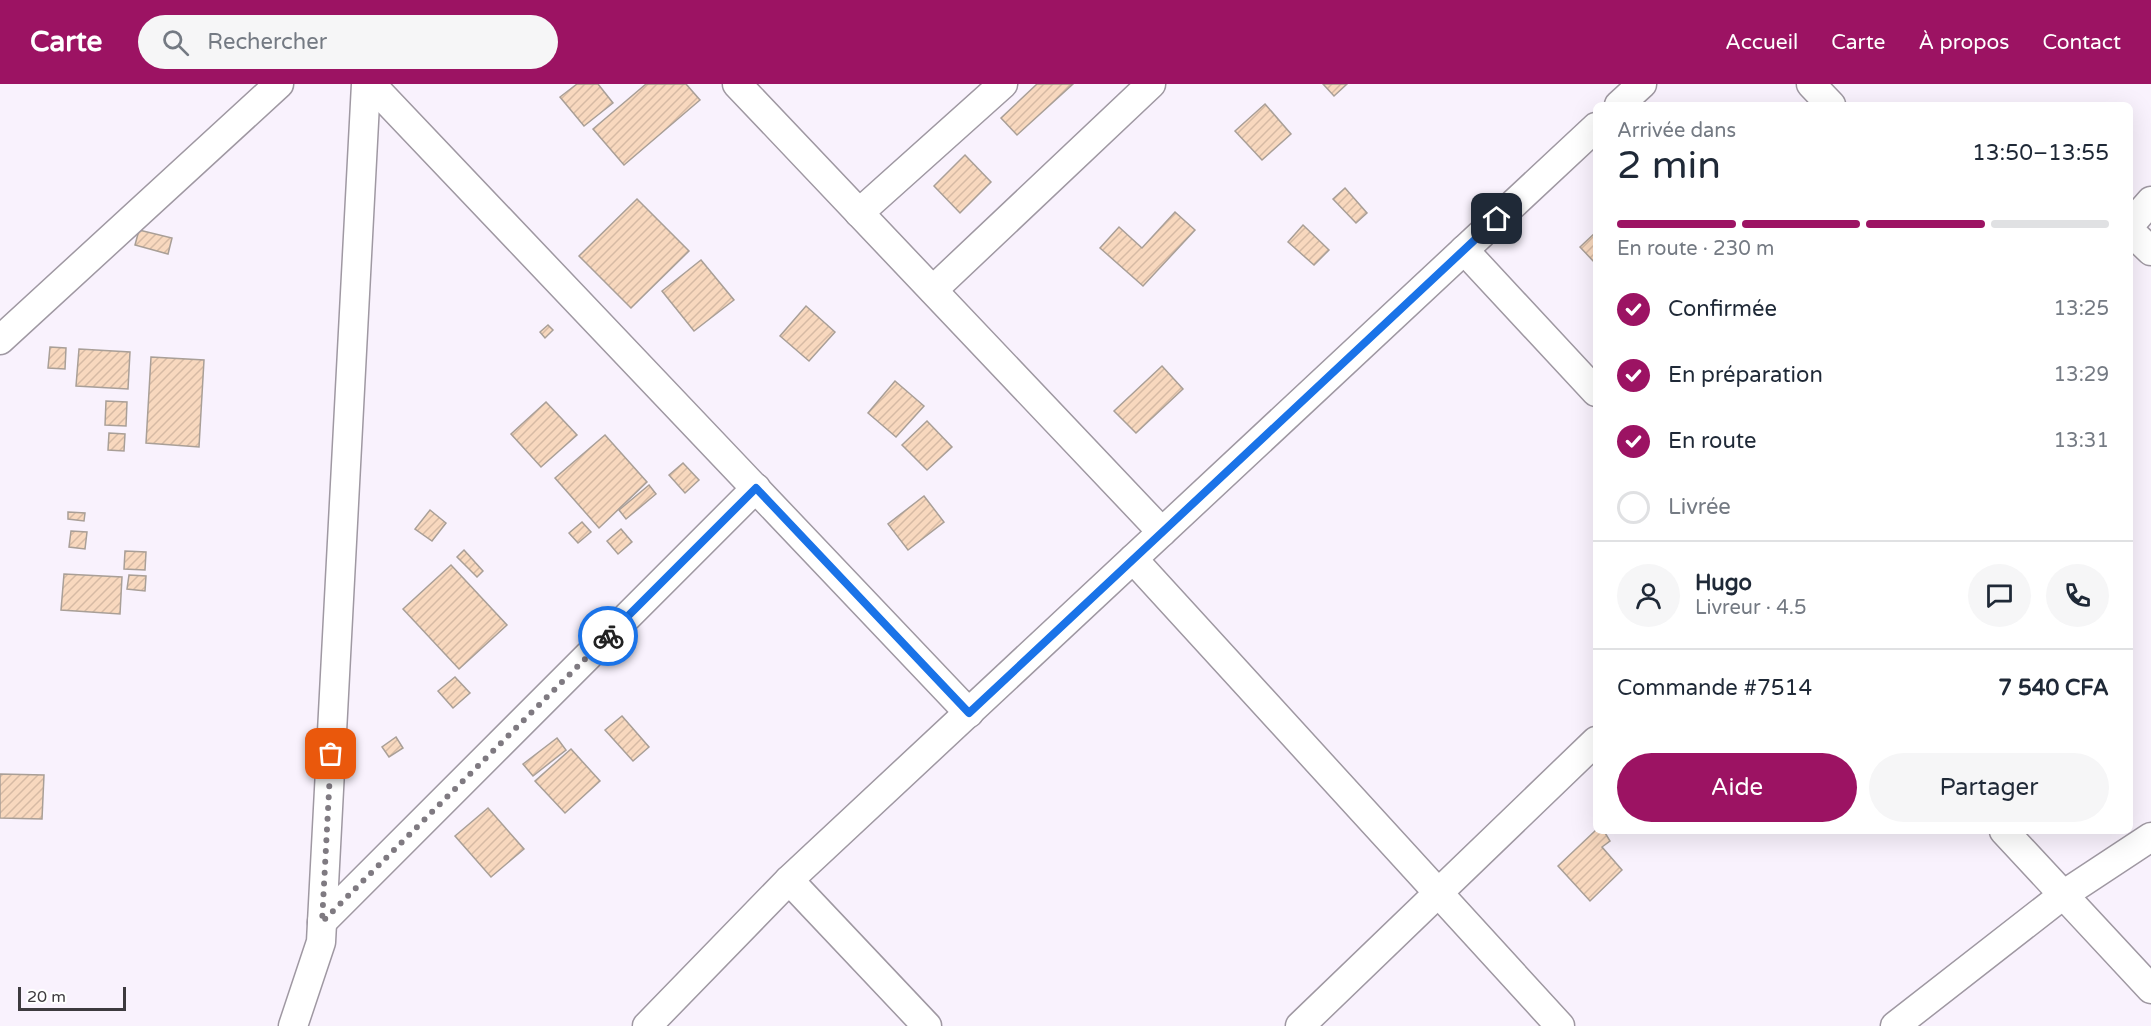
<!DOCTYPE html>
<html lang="fr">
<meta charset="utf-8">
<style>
:root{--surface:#fff;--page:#f6f6f7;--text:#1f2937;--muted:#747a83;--line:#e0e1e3;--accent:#9c1363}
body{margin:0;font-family:"Varela Round",sans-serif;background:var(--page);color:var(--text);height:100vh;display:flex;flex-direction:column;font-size:22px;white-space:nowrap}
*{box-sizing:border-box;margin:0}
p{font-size:20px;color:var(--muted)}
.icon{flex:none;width:33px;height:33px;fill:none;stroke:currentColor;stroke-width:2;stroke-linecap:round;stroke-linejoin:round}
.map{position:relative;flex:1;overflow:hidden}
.sheet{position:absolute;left:1593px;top:18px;width:540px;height:732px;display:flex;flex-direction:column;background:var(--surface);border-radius:9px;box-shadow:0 6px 24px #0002}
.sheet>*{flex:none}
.scale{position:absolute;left:18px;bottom:15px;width:108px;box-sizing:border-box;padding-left:6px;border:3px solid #3d3a3e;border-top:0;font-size:16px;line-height:21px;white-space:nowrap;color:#3d3a3e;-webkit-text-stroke:4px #fff;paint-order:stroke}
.pin{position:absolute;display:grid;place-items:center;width:51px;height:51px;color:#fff;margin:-26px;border-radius:12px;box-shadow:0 3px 9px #0006}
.courier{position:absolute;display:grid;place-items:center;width:60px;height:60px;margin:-30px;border:4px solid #1a73e8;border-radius:50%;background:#fff;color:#222;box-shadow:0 2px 8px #0007}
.overview em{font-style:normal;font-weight:600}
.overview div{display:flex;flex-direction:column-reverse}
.overview{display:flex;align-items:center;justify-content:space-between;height:102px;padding:0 24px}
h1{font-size:39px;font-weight:600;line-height:45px}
.bar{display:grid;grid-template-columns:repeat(4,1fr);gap:9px 6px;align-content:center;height:72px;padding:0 24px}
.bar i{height:8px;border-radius:4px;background:var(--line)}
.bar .current{background:var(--accent)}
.bar p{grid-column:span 4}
.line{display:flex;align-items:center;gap:15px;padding:0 24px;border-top:2px solid var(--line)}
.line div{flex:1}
.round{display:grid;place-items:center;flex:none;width:63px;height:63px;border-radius:32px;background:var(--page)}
ol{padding:0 24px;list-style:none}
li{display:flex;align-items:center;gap:18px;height:66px}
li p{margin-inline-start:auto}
li .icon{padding:6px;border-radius:50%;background:var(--accent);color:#fff;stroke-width:4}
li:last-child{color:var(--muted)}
li i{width:33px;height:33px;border:3px solid var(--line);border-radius:50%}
.button{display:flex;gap:12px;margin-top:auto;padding:12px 24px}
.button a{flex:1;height:69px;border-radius:36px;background:var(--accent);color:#fff;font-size:24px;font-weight:600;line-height:69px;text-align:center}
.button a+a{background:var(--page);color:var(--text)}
header{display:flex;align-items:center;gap:36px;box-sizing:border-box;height:84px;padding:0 30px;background:var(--accent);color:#fff}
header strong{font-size:28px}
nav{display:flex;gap:33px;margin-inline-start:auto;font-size:21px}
.search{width:420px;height:54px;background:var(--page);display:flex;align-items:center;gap:15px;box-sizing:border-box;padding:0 21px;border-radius:33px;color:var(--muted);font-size:22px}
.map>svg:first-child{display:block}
.building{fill:url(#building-hatch);stroke:#a99f97;stroke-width:1.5}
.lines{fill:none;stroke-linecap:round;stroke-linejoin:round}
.street-casing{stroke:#9f98a2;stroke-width:31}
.street{stroke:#fff;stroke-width:28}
.done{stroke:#7f7a81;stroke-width:6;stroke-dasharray:0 10.8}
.route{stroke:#1a73e8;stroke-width:8}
</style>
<header>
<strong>Carte</strong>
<div class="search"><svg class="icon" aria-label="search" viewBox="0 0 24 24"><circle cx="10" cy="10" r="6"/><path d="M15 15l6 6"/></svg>Rechercher</div>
<nav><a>Accueil</a><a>Carte</a><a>À propos</a><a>Contact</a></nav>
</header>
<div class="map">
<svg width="2151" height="942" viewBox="0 0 2151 942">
<defs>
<pattern id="building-hatch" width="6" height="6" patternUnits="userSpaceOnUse" patternTransform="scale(1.5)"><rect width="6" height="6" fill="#f8d8be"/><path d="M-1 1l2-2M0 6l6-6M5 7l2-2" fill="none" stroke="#d6baa4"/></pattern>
</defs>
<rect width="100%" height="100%" fill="#f9f2fd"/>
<g class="building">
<polygon points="577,0 598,0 613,19 584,42 560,13"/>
<polygon points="646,0 686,0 700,16 624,81 593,45"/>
<polygon points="1037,0 1073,0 1017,51 1001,34"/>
<polygon points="1323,0 1347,0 1334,12"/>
<polygon points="1265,20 1291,50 1262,76 1235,47"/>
<polygon points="965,71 991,98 960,129 934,102"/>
<polygon points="1345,104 1367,129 1356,139 1333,115"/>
<polygon points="637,115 689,167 631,224 579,172"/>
<polygon points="1175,128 1195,146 1143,202 1100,164 1119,143 1142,164"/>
<polygon points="1303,141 1329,166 1314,181 1288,158"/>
<polygon points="139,146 172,154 168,170 135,161"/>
<polygon points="1596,148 1596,180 1580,163"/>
<polygon points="701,176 734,216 694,247 662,207"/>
<polygon points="806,222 835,248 809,277 780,252"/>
<polygon points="548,241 553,246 545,254 540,248"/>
<polygon points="50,263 66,264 65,285 48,284"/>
<polygon points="79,265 130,268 128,305 76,302"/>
<polygon points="151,273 204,276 199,363 146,359"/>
<polygon points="1162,282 1183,305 1136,349 1114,327"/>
<polygon points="895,297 924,322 896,353 868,329"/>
<polygon points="106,317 127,318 126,342 105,341"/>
<polygon points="546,318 577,351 541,383 511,350"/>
<polygon points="927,337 952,363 927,386 902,361"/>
<polygon points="109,349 125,350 124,367 108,366"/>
<polygon points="605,351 647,398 599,444 555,394"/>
<polygon points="683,379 699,396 685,409 669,391"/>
<polygon points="649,401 656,410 626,435 619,426"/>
<polygon points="924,412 944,438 908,466 888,440"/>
<polygon points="430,426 446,439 432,457 415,445"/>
<polygon points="68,428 85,429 84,437 68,435"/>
<polygon points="582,438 591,448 578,459 569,449"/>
<polygon points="621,445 632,458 618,470 607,457"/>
<polygon points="71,447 87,448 85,465 69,463"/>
<polygon points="464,466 483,487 477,493 457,473"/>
<polygon points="125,467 146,468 145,486 124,485"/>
<polygon points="451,481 507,541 459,585 403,525"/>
<polygon points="64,490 122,493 120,530 61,526"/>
<polygon points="129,491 146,492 145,507 127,505"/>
<polygon points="455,593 470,609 453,624 438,607"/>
<polygon points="622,632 649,663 633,677 605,646"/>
<polygon points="396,653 403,664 389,673 382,663"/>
<polygon points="557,654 566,666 533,692 523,680"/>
<polygon points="571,665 600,697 565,729 535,697"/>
<polygon points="0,690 44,691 42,735 0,734"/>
<polygon points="488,724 524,765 491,793 455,752"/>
<polygon points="1596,746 1604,747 1610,757 1602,763 1622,786 1590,817 1558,782"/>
</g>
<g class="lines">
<defs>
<g id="street">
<polyline points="371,0 969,629"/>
<polyline points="737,0 1162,448"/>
<polyline points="1811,0 1831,21"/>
<polyline points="1619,21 1642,0"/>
<polyline points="859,129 1003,0"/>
<polyline points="2130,141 2151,117"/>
<polyline points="2130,147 2151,167"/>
<polyline points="1464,166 1596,308"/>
<polyline points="933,206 1151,0"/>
<polyline points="0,256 279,0"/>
<polyline points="1133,475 1560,942"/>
<polyline points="2004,747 2151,905"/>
<polyline points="789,796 927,942"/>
<polyline points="322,838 756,404"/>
<polyline points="293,942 321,858 366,0"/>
<polyline points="647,942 789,796 1596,43"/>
<polyline points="1300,942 1596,657"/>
<polyline points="1895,942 2063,811 2151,753"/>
</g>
</defs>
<use href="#street" class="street-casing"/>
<use href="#street" class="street"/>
</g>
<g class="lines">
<polyline class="done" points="331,670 322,838 608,552"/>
<polyline class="route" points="608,552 756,404 969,629 1497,135"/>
</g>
</svg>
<div class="scale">20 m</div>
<div class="pin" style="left:331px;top:670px;background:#ea580c"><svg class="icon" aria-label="bag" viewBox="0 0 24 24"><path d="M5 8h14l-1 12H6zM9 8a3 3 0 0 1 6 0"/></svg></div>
<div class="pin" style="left:1497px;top:135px;background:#1f2937"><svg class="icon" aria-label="home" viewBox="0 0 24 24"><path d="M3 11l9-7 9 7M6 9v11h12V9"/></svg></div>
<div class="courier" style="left:608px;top:552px"><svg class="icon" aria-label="bike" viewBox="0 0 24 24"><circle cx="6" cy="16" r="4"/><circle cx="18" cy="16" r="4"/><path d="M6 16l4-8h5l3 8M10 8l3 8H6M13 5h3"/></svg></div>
<section class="sheet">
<div class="overview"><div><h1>2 min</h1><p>Arrivée dans</p></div><em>13:50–13:55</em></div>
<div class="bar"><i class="current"></i><i class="current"></i><i class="current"></i><i></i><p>En route · 230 m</p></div>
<ol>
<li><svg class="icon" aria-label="check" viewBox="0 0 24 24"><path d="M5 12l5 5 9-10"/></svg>Confirmée<p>13:25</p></li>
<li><svg class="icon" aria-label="check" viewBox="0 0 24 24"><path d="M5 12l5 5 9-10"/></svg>En préparation<p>13:29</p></li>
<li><svg class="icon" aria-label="check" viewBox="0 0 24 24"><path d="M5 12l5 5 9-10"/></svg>En route<p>13:31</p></li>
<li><i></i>Livrée</li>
</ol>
<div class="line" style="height:108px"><a class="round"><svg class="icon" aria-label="person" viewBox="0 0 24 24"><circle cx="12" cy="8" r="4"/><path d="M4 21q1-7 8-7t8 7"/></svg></a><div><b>Hugo</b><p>Livreur · 4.5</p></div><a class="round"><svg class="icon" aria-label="chat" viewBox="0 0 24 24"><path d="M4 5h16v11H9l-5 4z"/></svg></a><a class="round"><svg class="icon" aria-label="phone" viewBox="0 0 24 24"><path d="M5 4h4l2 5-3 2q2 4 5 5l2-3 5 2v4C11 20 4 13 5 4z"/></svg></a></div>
<div class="line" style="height:78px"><div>Commande #7514</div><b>7 540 CFA</b></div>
<div class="button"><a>Aide</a><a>Partager</a></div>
</section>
</div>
